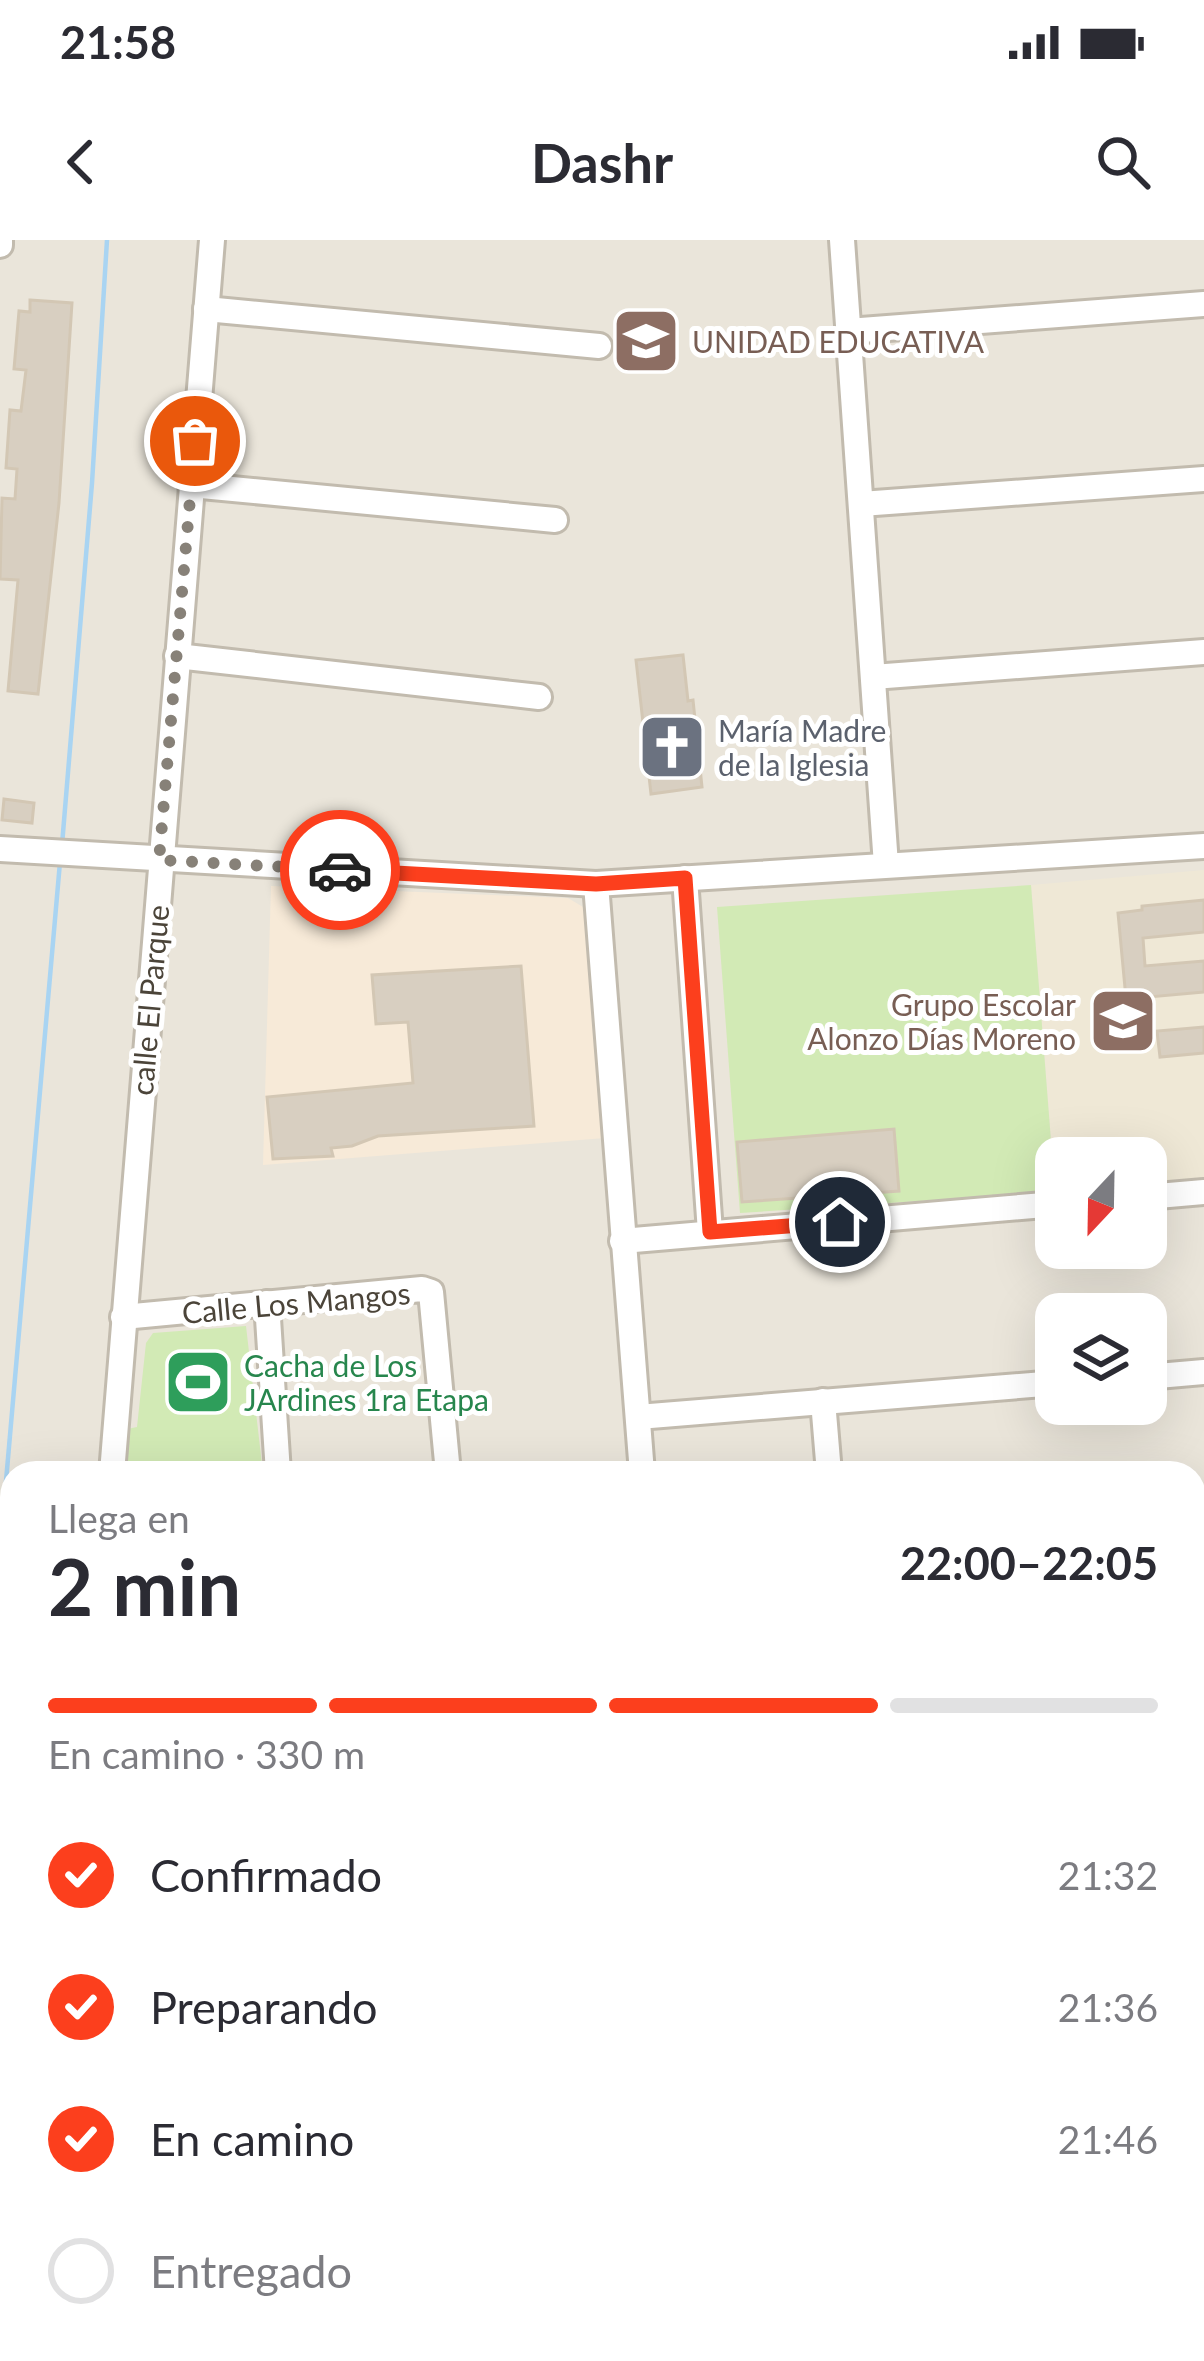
<!DOCTYPE html>
<html lang="es">
<meta charset="utf-8">
<style>
:root{--surface:#fff;--page:#f2f2f3;--text:#2b2b33;--muted:#7c7c81;--line:#e1e1e2;--accent:#fc3f1d}
body{margin:0;font-family:Lato,sans-serif;background:var(--page);color:var(--text);height:100vh;display:flex;flex-direction:column;font-size:45px;white-space:nowrap}
*{box-sizing:border-box;margin:0}
p{font-size:39px;color:var(--muted)}
.icon{flex:none;width:66px;height:66px;fill:none;stroke:currentColor;stroke-width:2;stroke-linecap:round;stroke-linejoin:round}
.map{position:relative;flex:1;overflow:hidden}
.details{position:absolute;left:0px;top:1221px;width:1206px;height:900px;display:flex;flex-direction:column;background:var(--surface);border-radius:36px 36px 0 0;box-shadow:0 12px 48px #0002}
.details>*{flex:none}
.needle{width:78px;rotate:202deg}
.fabs{position:absolute;left:1035px;top:897px;display:grid;gap:24px}
.fabs a{display:grid;place-items:center;width:132px;height:132px;border-radius:24px;background:var(--surface);box-shadow:0 12px 48px #0002;font-size:60px}
.pin{position:absolute;display:grid;place-items:center;width:102px;height:102px;color:#fff;margin:-51px;border:6px solid #fff;border-radius:50%;box-shadow:0 3px 12px #0007}
.courier{position:absolute;display:grid;place-items:center;width:120px;height:120px;margin:-60px;border:9px solid #fc3f1d;border-radius:50%;background:#fff;color:#222;box-shadow:0 3px 15px #0007}
.head em{font-style:normal;font-weight:700}
.head div{display:flex;flex-direction:column-reverse}
.head{display:flex;align-items:center;justify-content:space-between;height:204px;padding:0 48px}
h1{font-size:78px;font-weight:700;line-height:90px}
.bar{display:grid;grid-template-columns:repeat(4,1fr);gap:18px 12px;align-content:center;height:144px;padding:0 48px}
.bar i{height:15px;border-radius:9px;background:var(--line)}
.bar .active{background:var(--accent)}
.bar p{grid-column:span 4}
ol{padding:0 48px;list-style:none}
li{display:flex;align-items:center;gap:36px;height:132px}
li p{margin-inline-start:auto}
li .icon{padding:12px;border-radius:50%;background:var(--accent);color:#fff;stroke-width:4}
li:last-child{color:var(--muted)}
li i{width:66px;height:66px;border:6px solid var(--line);border-radius:50%}
.status{display:flex;justify-content:space-between;align-items:center;height:84px;padding:0 60px;background:var(--surface);direction:ltr}
.status svg{height:33px;fill:currentColor}
header{display:flex;justify-content:space-between;align-items:center;height:156px;padding:0 48px;background:var(--surface);font-size:54px;font-weight:700}
.map>svg:first-child{display:block}
.residential{fill:#eae5da;fill-rule:evenodd}
.commercial{fill:#f7ead8}
.education{fill:#efe8d6}
.green{fill:#d2eab5}
.lines{fill:none;stroke-linecap:round;stroke-linejoin:round}
.stream{stroke:#a9d4f2;stroke-width:4.5}
.building{fill:#d8cfc1;stroke:#d3c7b4;stroke-width:3}
.minor-casing{stroke:#c2bbae;stroke-width:30}
.minor{stroke:#fff;stroke-width:24}
.done{stroke:#878178;stroke-width:12;stroke-dasharray:0 21.6}
.route{stroke:#fc3f1d;stroke-width:15}
.labels{text-anchor:middle;dominant-baseline:central;stroke-width:10;stroke-linejoin:round;paint-order:stroke}
.education-label{font-size:30px;fill:#785e54;stroke:#fff;text-anchor:start}
.worship-label{font-size:30px;fill:#5b616d;stroke:#fff;text-anchor:start}
.street-label{font-size:30px;fill:#4b4439;stroke:#fff}
.leisure-label{font-size:30px;fill:#27864d;stroke:#fff;text-anchor:start}
</style>
<div class="status"><b>21:58</b><svg viewBox="0 0 49 12"><path d="M0 12V9h3v3zM5 12V6h3v6zM10 12V3h3v9zM15 12V0h3v12zM26 1h20v11H26zM47 4h2v5h-2z"/></svg></div>
<header><svg class="icon" aria-label="back" viewBox="0 0 24 24"><path d="M15 5l-7 7 7 7"/></svg>Dashr<svg class="icon" aria-label="search" viewBox="0 0 24 24"><circle cx="10" cy="10" r="6"/><path d="M15 15l6 6"/></svg></header>
<div class="map">
<svg width="1204" height="2121" viewBox="0 0 1204 2121">
<rect width="100%" height="100%" fill="#f6f3ec"/>
<path class="residential" d="M 0,0 L 1204,0 L 1204,2121 L 0,2121 ZM 1056,918 L 1146,918 L 1146,1008 L 1056,1008 ZM 1056,1074 L 1146,1074 L 1146,1164 L 1056,1164 ZM 12,1233 L 1194,1233 L 1194,2109 L 12,2109 Z"/>
<polygon class="commercial" points="271,646 568,658 583,667 592,685 605,898 263,925"/>
<polygon class="education" points="1204,630 1204,941 1146,945 1146,918 1056,918 1055,952 1031,645"/>
<g class="green">
<polygon points="1031,645 1055,952 740,973 717,667"/>
<polygon points="246,1086 263,1233 125,1233 127,1189 137,1187 146,1103 153,1093"/>
</g>
<g class="lines">
<g class="stream">
<polyline points="62,605 92,243 107,0"/>
<polyline points="0,1310 60,622"/>
</g>
</g>
<g class="building">
<polygon points="30,60 72,63 59,263 38,454 8,451 18,340 0,339 2,258 15,259 17,229 6,228 10,170 21,171 26,130 14,129 19,71 30,72"/>
<polygon points="683,415 688,461 693,460 702,547 651,554 636,420"/>
<polygon points="4,559 34,563 32,583 2,580"/>
<polygon points="1204,660 1204,692 1143,698 1145,726 1204,721 1204,752 1148,757 1149,779 1128,780 1118,673 1142,670 1142,666"/>
<polygon points="521,726 534,886 378,896 352,906 331,908 333,916 273,919 267,857 413,843 408,782 376,784 372,735"/>
<polygon points="1204,787 1204,813 1160,817 1157,791"/>
<polygon points="894,889 899,951 742,962 737,902"/>
</g>
<g class="lines">
<defs>
<g id="minor">
<polyline points="842,0 886,625"/>
<polyline points="0,5 0,0"/>
<polyline points="206,69 599,106"/>
<polyline points="848,91 1204,64"/>
<polyline points="191,245 555,280"/>
<polyline points="861,264 1204,239"/>
<polyline points="177,416 539,457"/>
<polyline points="873,437 1204,412"/>
<polyline points="0,609 596,644 1204,606"/>
<polyline points="685,638 710,992"/>
<polyline points="596,644 642,1233"/>
<polyline points="1146,957 1204,952"/>
<polyline points="622,1001 1056,964"/>
<polyline points="267,1063 278,1233"/>
<polyline points="123,1077 422,1049 431,1052 448,1233"/>
<polyline points="1146,1137 1204,1132"/>
<polyline points="823,1161 829,1233"/>
<polyline points="638,1177 1056,1143"/>
<polyline points="112,1233 212,0"/>
<polyline points="1194,1304 1204,1303"/>
<polyline points="1194,1483 1204,1483"/>
<polyline points="1194,1659 1204,1658"/>
<polyline points="1194,1832 1204,1831"/>
<polyline points="1194,2008 1204,2008"/>
<polyline points="45,2109 47,2121"/>
<polyline points="516,2109 516,2121"/>
<polyline points="710,2109 711,2121"/>
<polyline points="826,2109 826,2111"/>
</g>
</defs>
<use href="#minor" class="minor-casing"/>
<use href="#minor" class="minor"/>
</g>
<g class="lines">
<polyline class="done" points="195,201 159,620 340,630"/>
<polyline class="route" points="340,630 596,644 685,638 710,992 840,982"/>
</g>
<defs>
<symbol id="school-square" viewBox="-11 -11 22 22"><rect x="-9" y="-9" width="18" height="18" rx="4" fill="#8d6e63" stroke="#fff"/><path d="M0-5L7-2L0 1L-7-2ZM-4 1L0 2.5L4 1V4Q0 6-4 4Z" fill="#fff"/></symbol>
<symbol id="church-square" viewBox="-11 -11 22 22"><rect x="-9" y="-9" width="18" height="18" rx="4" fill="#6b7280" stroke="#fff"/><path d="M-1.2-6h2.4v3.5h3.3v2.4h-3.3V6h-2.4V-.1h-3.3v-2.4h3.3Z" fill="#fff"/></symbol>
<symbol id="stadium-square" viewBox="-11 -11 22 22"><rect x="-9" y="-9" width="18" height="18" rx="4" fill="#2e9e5b" stroke="#fff"/><path d="M0-5a6.5 5 0 1 0 0 10a6.5 5 0 1 0 0-10ZM-3.5-1.8h7v3.6h-7Z" fill="#fff"/></symbol>
</defs>
<g fill-rule="evenodd">
<use href="#school-square" x="608" y="63" width="76" height="76"/>
<use href="#church-square" x="634" y="469" width="76" height="76"/>
<use href="#school-square" x="1085" y="743" width="76" height="76"/>
<use href="#stadium-square" x="160" y="1104" width="76" height="76"/>
</g>
<g class="labels">
<g class="education-label">
<text x="692" y="101">UNIDAD EDUCATIVA</text>
<text x="1076" y="764" text-anchor="end">Grupo Escolar<tspan x="1076" dy="34">Alonzo Días Moreno</tspan></text>
</g>
<g class="worship-label">
<text x="718" y="490">María Madre<tspan x="718" dy="34">de la Iglesia</tspan></text>
</g>
<g class="street-label">
<text transform="translate(149 760) rotate(-85)">calle El Parque</text>
<text transform="translate(296 1062) rotate(-5)">Calle Los Mangos</text>
</g>
<g class="leisure-label">
<text x="244" y="1125">Cacha de Los<tspan x="244" dy="34">JArdines 1ra Etapa</tspan></text>
</g>
</g>
</svg>
<div class="fabs">
<a><svg class="needle" viewBox="-14 -14 28 28"><path d="M0-13l5 13h-10z" fill="#e53935"/><path d="M0 13l5-13h-10z" fill="#7c7c81"/></svg></a>
<a><svg class="icon" aria-label="layers" viewBox="0 0 24 24"><path d="M12 4l9 5-9 5-9-5zM3 14l9 5 9-5"/></svg></a>
</div>
<div class="pin" style="left:195px;top:201px;background:#ea580c"><svg class="icon" aria-label="bag" viewBox="0 0 24 24"><path d="M5 8h14l-1 12H6zM9 8a3 3 0 0 1 6 0"/></svg></div>
<div class="pin" style="left:840px;top:982px;background:#1f2937"><svg class="icon" aria-label="home" viewBox="0 0 24 24"><path d="M3 11l9-7 9 7M6 9v11h12V9"/></svg></div>
<div class="courier" style="left:340px;top:630px"><svg class="icon" aria-label="car" viewBox="0 0 24 24"><path d="M5 17H2v-5l4-1 3-4h7l3 4 3 1v5h-3M9 17h6M6 11h13"/><circle cx="7" cy="17" r="2"/><circle cx="17" cy="17" r="2"/></svg></div>
<section class="details">
<div class="head"><div><h1>2 min</h1><p>Llega en</p></div><em>22:00–22:05</em></div>
<div class="bar"><i class="active"></i><i class="active"></i><i class="active"></i><i></i><p>En camino · 330 m</p></div>
<ol>
<li><svg class="icon" aria-label="check" viewBox="0 0 24 24"><path d="M5 12l5 5 9-10"/></svg>Confirmado<p>21:32</p></li>
<li><svg class="icon" aria-label="check" viewBox="0 0 24 24"><path d="M5 12l5 5 9-10"/></svg>Preparando<p>21:36</p></li>
<li><svg class="icon" aria-label="check" viewBox="0 0 24 24"><path d="M5 12l5 5 9-10"/></svg>En camino<p>21:46</p></li>
<li><i></i>Entregado</li>
</ol>
</section>
</div>
